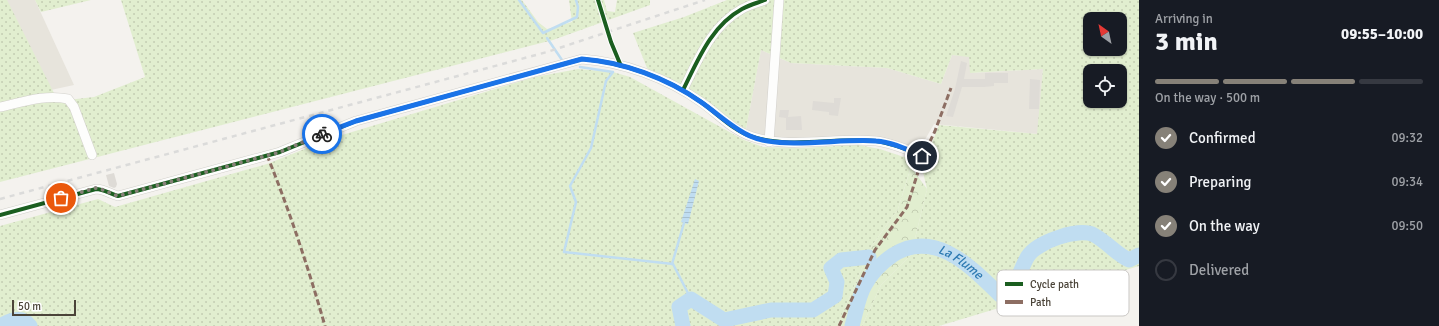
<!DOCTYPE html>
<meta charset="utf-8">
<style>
:root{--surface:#171b24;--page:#242831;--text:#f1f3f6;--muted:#9ea1a6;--line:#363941;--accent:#868178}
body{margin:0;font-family:Signika,sans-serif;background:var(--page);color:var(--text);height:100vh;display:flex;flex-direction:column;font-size:15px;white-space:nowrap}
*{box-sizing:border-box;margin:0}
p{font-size:13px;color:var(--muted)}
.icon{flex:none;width:22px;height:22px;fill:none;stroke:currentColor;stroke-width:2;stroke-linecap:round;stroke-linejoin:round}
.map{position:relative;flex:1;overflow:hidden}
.panel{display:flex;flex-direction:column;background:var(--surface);width:300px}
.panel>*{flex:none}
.needle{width:26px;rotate:327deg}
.buttons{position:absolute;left:1083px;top:12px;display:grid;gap:8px}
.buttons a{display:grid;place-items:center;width:44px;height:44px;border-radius:8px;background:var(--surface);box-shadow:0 1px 3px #0004;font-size:20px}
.scale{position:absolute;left:12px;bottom:10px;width:64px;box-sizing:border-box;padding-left:4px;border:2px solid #4b4439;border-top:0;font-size:11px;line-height:14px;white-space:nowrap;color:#4b4439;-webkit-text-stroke:3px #fff;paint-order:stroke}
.pin{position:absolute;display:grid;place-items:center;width:34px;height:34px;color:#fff;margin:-17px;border:2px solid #fff;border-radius:50%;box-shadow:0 1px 4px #0007}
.courier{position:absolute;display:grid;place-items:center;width:40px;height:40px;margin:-20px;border:3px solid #1a73e8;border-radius:50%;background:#fff;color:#222;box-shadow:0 1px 5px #0007}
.summary em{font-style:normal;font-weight:700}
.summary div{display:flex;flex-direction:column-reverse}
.summary{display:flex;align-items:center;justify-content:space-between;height:68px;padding:0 16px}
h1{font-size:26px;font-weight:700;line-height:30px}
.bar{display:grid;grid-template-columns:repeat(4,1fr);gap:6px 4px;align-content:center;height:48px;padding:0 16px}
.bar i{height:5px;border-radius:3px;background:var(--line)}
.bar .on{background:var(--accent)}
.bar p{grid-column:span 4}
ol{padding:0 16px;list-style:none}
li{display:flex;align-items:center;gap:12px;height:44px}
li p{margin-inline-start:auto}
li .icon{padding:4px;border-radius:50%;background:var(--accent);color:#fff;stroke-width:4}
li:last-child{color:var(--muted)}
li i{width:22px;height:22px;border:2px solid var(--line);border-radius:50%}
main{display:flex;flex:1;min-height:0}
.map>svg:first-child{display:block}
.residential{fill:#e7e4dc}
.grass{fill:url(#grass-dots);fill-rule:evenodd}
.forest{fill:url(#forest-crowns)}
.water{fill:url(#water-rules)}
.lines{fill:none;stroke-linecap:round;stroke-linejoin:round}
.stream{stroke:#c0ddf1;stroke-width:2.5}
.river{stroke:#c0ddf1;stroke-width:15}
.building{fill:#dedbd6}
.street-casing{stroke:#d2d0cb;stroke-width:10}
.street{stroke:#fdfdfc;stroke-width:9}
.rail{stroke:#dbdbda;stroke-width:2.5;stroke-dasharray:5 5;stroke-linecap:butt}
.quiet{stroke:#8d6e63;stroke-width:3;stroke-dasharray:6 3;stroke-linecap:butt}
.cycleway-casing{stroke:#fff;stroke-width:6}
.cycleway{stroke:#1b5e20;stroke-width:4}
.done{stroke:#868178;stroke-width:4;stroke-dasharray:0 7.2}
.route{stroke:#1a73e8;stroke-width:5}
.labels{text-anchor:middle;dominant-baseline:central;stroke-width:4;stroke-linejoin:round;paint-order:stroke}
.water-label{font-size:13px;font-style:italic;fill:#2e7ab2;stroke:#fff}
.key{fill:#fff;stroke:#c9c7c4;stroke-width:1}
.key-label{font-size:11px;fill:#4b4439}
</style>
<main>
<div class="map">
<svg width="1139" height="326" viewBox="0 0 1139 326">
<defs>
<pattern id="grass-dots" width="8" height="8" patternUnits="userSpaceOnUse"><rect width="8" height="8" fill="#e1eecf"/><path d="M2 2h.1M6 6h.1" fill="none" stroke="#c3cdb2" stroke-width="1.8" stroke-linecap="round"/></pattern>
<pattern id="forest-crowns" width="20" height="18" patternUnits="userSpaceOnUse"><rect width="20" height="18" fill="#e1eecf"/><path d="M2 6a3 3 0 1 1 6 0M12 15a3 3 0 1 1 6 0" fill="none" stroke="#c3cdb2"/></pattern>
<pattern id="water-rules" width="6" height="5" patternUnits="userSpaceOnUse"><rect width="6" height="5" fill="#c0ddf1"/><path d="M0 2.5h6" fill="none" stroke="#a6bfcf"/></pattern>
</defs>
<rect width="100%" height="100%" fill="#f4f2ee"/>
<g class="residential">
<polygon points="0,0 35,0 74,85 37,93"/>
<polygon points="761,50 791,63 887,68 941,84 952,55 969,56 971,73 1043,69 1038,134 934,124 919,150 866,137 778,139 763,137 746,129"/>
</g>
<g class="grass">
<polygon points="0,0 7,0 58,101 94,97 145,77 121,0 522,0 538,22 547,29 572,22 569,0 604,0 607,11 615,12 617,0 650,0 650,5 553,40 0,182"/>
<polygon points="35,0 91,0 41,12"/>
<path d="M 727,0 L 1139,0 L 1139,266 L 939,326 L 862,326 L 881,285 L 911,255 L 927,189 L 922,168 L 939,125 L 1037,134 L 1043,69 L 970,73 L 969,57 L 952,55 L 941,84 L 887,68 L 791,63 L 761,50 L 746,129 L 647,68 L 633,33 L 684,17 ZM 1090,19 L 1120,19 L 1120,49 L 1090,49 ZM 1090,71 L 1120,71 L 1120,101 L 1090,101 Z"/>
<polygon points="578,69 613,72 630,77 744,140 763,147 800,148 858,145 880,149 913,160 898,209 871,247 837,326 0,326 0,226 98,199 115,207 267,164 332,138 535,77"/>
</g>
<polygon class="forest" points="911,167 927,189 911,255 881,285 862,326 837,326 871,247 898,209"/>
<polygon class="water" points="695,179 699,181 688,224 681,222"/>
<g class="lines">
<g class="stream">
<polyline points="519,0 543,33 577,17 578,7 576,0"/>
<polyline points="547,38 562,60"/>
<polyline points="580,67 613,72 606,81 591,148 570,186 576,202 564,252 673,264 691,299"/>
<polyline points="672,264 684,223"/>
</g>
<g class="river">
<path d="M 0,326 C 10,320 22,315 30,326"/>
<polyline points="683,326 679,307 691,299 724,320 771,310 813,310 835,296 837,282 831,268 841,260 869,257"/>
<path id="s1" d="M 852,326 C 856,313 858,297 865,285 C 872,272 881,263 893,255 C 935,228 972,268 1000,295 L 1006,296 C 1017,286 1020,269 1028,256 C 1037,242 1079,227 1094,235 C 1107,242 1116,254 1129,260 L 1139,255"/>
</g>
</g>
<g class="building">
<polygon points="961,61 967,63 964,79 985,79 985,73 1008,73 1008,83 994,83 994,86 984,87 962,87 953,117 946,116 955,89"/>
<polygon points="1030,79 1040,80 1039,109 1029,109"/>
<polygon points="834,98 841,98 838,116 829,115 829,112 812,110 813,101 834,103"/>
<polygon points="780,110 789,110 788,117 801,116 802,130 786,130 786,118 779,117"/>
<polygon points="114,173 117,184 116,187 114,188 109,186 106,175"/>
</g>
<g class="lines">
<defs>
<g id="street">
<path d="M 683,90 C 698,60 711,26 742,9 C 749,5 757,3 765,0"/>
<path d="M 0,107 C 23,102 45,94 68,99 L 74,107 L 92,155"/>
<polyline points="769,142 779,0"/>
<path d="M 0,215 L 96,189 C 104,189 110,194 118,196 L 280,152 L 356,121 L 582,59 C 623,62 667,78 701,102 C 717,113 733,131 753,137 C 792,149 836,137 876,141 C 892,143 908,150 923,156"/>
</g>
</defs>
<use href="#street" class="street-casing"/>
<use href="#street" class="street"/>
<polyline class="rail" points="0,199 547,52 705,0"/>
<g class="quiet">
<path d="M 267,155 C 290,212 308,267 325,326"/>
<polyline points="839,326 875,250 907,207 923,156 935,131 951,88"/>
</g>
<defs>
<g id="cycleway">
<polyline points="598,0 611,42 621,66"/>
<path d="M 683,90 C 698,60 711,26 742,9 C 749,5 757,3 765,0"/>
<path d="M 0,215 L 96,189 C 104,189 110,194 118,196 L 280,152 L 356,121 L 582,59 C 623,62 667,78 701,102 C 717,113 733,131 753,137 C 792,149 836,137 876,141 C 892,143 908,150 923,156"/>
</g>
</defs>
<use href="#cycleway" class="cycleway-casing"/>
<use href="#cycleway" class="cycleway"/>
</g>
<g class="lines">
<path class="done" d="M 61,198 L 96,188 C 104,189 110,194 118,196 L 280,152 L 322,134"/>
<path class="route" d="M 322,134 L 356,121 L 582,59 C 623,62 667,78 701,102 C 717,113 732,128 750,136 C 780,150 841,138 876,141 C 892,142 908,150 922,156"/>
</g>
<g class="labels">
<g class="water-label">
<text stroke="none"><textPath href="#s1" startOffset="158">La Flume</textPath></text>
</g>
</g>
<rect x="997" y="270" width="132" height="46" rx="6" class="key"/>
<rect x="1005" y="282" width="18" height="4" fill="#1b5e20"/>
<rect x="1005" y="300" width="18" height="4" fill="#8d6e63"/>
<g class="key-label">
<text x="1030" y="288">Cycle path</text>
<text x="1030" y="306">Path</text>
</g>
</svg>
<div class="buttons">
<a><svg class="needle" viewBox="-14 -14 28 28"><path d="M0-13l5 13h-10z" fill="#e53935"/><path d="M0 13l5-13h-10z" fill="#9ea1a6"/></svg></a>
<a><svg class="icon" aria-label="locate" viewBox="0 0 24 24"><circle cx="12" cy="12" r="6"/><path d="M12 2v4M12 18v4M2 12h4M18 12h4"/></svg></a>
</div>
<div class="scale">50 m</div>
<div class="pin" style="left:61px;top:198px;background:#ea580c"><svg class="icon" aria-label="bag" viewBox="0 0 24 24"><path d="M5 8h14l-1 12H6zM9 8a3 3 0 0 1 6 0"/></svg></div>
<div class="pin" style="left:922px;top:156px;background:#1f2937"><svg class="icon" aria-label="home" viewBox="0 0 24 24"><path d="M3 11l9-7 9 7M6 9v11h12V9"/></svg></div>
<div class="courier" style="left:322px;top:134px"><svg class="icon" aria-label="bike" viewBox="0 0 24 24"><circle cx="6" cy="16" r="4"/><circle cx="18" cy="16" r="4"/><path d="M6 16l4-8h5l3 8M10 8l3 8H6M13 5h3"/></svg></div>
</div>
<section class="panel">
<div class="summary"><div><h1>3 min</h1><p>Arriving in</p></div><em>09:55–10:00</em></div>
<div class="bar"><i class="on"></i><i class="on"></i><i class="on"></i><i></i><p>On the way · 500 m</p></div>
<ol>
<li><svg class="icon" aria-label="check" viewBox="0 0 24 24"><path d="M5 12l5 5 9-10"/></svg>Confirmed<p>09:32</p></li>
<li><svg class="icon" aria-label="check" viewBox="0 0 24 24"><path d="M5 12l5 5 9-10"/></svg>Preparing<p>09:34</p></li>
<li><svg class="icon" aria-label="check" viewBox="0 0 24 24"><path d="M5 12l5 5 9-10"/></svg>On the way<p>09:50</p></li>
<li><i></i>Delivered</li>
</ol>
</section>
</main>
